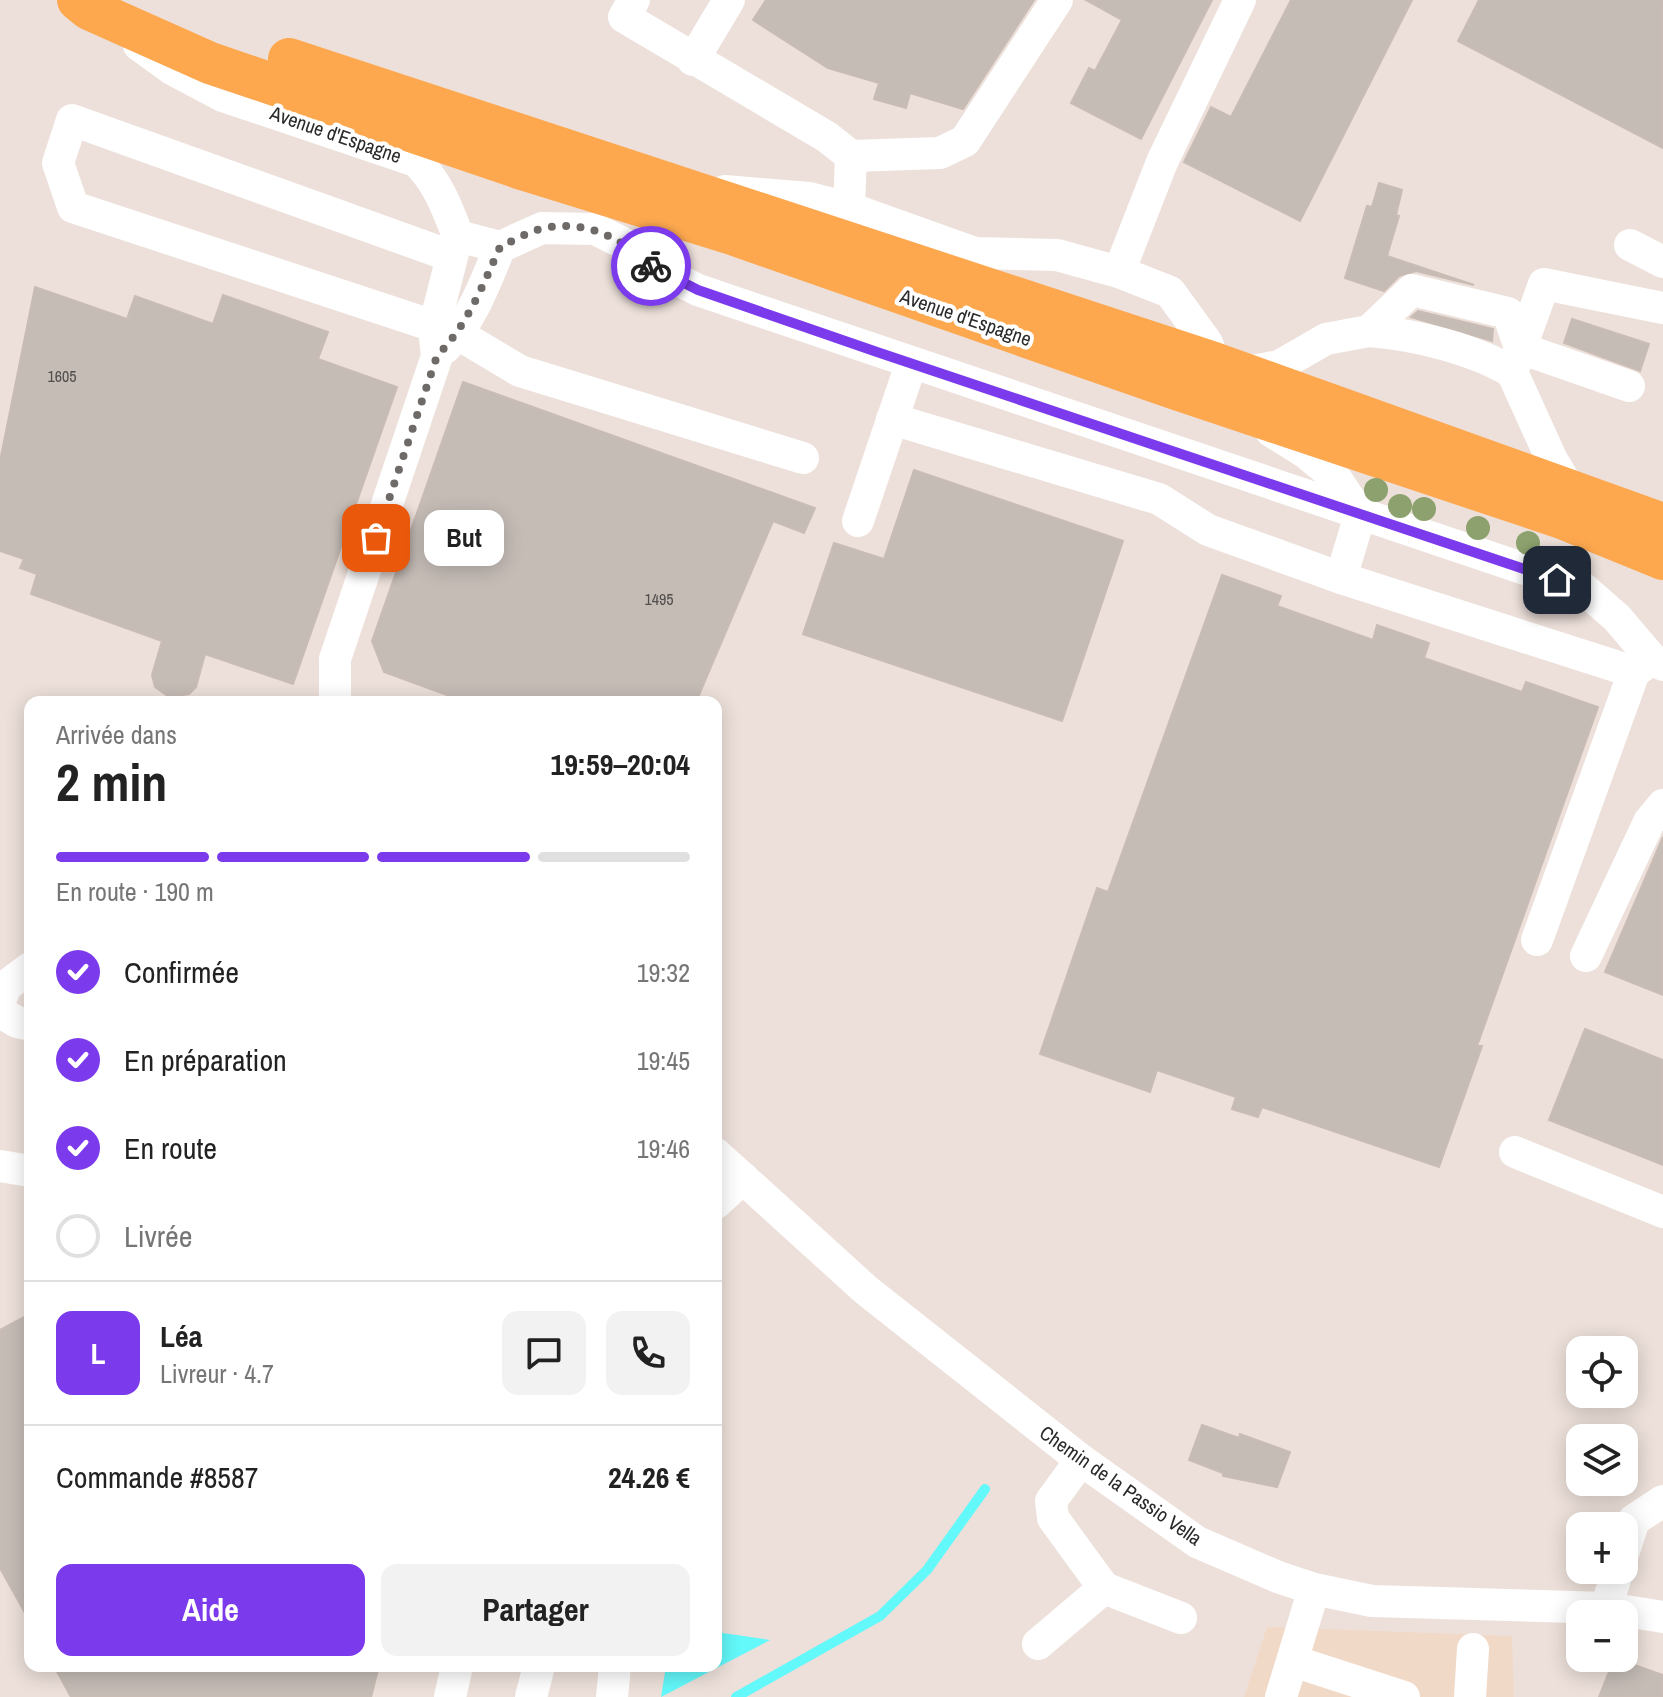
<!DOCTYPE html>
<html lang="fr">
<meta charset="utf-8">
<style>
:root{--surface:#fff;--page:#f2f2f2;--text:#222;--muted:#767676;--line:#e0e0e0;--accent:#7c3aed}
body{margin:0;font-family:"Archivo Narrow",sans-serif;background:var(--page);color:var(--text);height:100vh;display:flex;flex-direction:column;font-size:30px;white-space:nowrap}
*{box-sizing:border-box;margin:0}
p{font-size:26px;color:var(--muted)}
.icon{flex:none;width:44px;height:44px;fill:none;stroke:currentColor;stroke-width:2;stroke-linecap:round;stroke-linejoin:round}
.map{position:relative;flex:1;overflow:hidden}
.sheet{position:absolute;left:24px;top:696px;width:698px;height:976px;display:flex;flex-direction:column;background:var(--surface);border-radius:16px;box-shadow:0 4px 20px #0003}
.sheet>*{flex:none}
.buttons{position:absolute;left:1566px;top:1336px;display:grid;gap:16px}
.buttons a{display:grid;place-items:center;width:72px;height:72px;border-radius:16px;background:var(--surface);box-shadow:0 4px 20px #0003;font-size:40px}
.pin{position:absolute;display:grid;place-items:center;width:68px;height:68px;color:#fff;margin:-34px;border-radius:16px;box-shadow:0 4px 12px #0006}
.courier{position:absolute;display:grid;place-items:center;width:80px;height:80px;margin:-40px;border:6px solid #7c3aed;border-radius:50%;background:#fff;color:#222;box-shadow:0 2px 10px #0007}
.bubble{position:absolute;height:56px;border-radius:16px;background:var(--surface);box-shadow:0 4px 20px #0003;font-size:26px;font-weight:700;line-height:56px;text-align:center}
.headline em{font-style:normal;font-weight:700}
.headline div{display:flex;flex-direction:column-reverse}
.headline{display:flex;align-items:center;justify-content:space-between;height:136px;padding:0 32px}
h1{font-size:52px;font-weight:700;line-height:60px}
.bar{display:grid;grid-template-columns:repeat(4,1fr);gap:12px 8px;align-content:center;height:96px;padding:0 32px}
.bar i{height:10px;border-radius:6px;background:var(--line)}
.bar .on{background:var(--accent)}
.bar p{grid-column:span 4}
.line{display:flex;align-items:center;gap:20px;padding:0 32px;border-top:2px solid var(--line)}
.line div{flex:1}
.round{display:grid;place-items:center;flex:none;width:84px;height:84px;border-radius:16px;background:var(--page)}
ol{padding:0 32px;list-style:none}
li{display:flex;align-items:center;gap:24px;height:88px}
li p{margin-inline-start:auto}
li .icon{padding:8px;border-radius:50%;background:var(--accent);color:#fff;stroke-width:4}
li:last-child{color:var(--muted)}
li i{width:44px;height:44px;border:4px solid var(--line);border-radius:50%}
.cta{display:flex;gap:16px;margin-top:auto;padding:16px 32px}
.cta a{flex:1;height:92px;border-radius:16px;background:var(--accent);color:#fff;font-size:32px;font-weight:700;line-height:92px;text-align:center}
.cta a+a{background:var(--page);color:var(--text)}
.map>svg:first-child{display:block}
.education{fill:#f1d9c8}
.water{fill:#63f8fa}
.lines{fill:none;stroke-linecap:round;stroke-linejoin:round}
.stream{stroke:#63f8fa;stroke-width:10}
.building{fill:#c5bcb6;stroke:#c9bcb4;stroke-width:2}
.minor{stroke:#fff;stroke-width:32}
.major{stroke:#fda84f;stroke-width:42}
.tree{fill:#8ca16d}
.done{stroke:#6e6a68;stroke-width:8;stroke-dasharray:0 14.4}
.route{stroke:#7c3aed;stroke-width:10}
.labels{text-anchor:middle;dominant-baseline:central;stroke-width:8;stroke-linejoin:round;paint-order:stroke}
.number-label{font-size:16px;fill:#514e4d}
.street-label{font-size:20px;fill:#2a2a2a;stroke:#fff}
</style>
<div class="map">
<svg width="1663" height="1697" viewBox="0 0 1663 1697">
<rect width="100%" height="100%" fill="#ede0da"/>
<polygon class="education" points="1267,1627 1512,1636 1514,1697 1244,1697"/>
<polygon class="water" points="716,1632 770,1640 661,1697 666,1666 716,1666"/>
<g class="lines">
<polyline class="stream" points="736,1697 880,1616 927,1570 985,1489"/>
</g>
<g class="building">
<polygon points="766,0 1034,0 963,109 910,93 906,108 874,99 879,83 828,68 753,20"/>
<polygon points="1086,0 1212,0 1141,139 1071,103 1089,68 1095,71 1122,20"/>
<polygon points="1291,0 1412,0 1300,221 1184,162 1211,107 1231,117"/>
<polygon points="1479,0 1663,0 1663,148 1458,41"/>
<polygon points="1379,183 1402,190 1396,215 1399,216 1387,256 1474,285 1416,271 1399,276 1384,291 1345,278 1367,206 1372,207"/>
<polygon points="35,287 127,319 135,296 213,324 223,295 328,332 318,359 397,387 293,684 205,654 196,687 189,694 169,697 155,687 152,675 162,641 31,594 37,574 20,568 24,559 0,551 0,461"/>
<polygon points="1418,311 1493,329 1492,341 1411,317"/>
<polygon points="1572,319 1649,344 1640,371 1564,343"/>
<polygon points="463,382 815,508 804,533 773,521 696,702 466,702 384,672 372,641"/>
<polygon points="914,470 1123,541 1062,721 803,634 834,543 884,559"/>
<polygon points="1222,575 1281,596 1277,606 1373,640 1377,625 1429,643 1424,658 1522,692 1526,682 1598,707 1477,1046 1482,1046 1439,1167 1262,1107 1258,1117 1232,1109 1236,1097 1157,1070 1150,1092 1040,1054 1097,888 1108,892"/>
<polygon points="1663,837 1663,995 1605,972"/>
<polygon points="1585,1029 1663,1060 1663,1165 1549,1120"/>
<polygon points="30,1314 30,1622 0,1568 0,1330"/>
<polygon points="1202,1425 1239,1438 1240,1434 1290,1452 1277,1487 1223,1476 1223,1473 1189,1460"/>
<polygon points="1613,1662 1631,1669 1632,1664 1663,1675 1663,1697 1599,1697"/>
<polygon points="54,1666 379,1666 371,1697 71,1697"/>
</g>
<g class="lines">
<g class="minor">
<polyline points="634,0 624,17 827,137 851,156 849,208"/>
<path d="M 139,45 L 172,69 L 223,96 L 416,161 C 438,182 447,208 458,236"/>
<polyline points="693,60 729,0"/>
<polyline points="851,156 940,153 965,141 1057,0"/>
<polyline points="725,191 809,198 849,208 975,253 1057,255 1119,272 1170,292 1207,343 1214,363"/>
<polyline points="458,236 500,247 542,228 595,229 629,246 651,266 698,290 1584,589 1617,618 1652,659 1663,665"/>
<polyline points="1630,245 1663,262"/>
<polyline points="451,256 72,120 58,163 73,207 458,334 520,371 803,458"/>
<polyline points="1119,272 1162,162 1240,0"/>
<path d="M 1369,331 C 1413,334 1474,349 1512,372"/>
<path d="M 445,348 C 472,320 485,283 500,247"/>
<polyline points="1520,348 1629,386"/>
<polyline points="1242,373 1279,366 1326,339 1369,331 1412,290 1508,313 1520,348"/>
<polyline points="892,419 1159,499 1208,530 1341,578 1634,672 1652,659"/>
<polyline points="1271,431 1306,453 1335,477 1360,515 1341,578"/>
<polyline points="1571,492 1552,460 1512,372 1544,284 1663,308"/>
<polyline points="858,521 911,364"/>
<polyline points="335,702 335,659 437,356 434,328 457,237"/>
<polyline points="1537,940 1634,672"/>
<polyline points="1586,956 1649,822 1663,805"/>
<polyline points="0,1001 6,986 30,968"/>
<polyline points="0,1012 17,1022 30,1025"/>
<polyline points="1515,1152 1663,1212"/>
<polyline points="716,1154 866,1290 1081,1460 1197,1542 1278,1577 1314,1589 1372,1601 1606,1608 1663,1617"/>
<polyline points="0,1166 30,1171"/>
<polyline points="716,1203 743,1178"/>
<polyline points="1081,1460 1051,1501 1053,1518 1104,1588 1181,1618"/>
<polyline points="1624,1551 1634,1520 1663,1501"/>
<polyline points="1606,1608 1618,1570"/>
<polyline points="1038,1644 1104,1588"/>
<polyline points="1293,1661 1404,1697"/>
<polyline points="450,1697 457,1666"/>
<polyline points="531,1697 539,1666"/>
<polyline points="612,1697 615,1666"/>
<polyline points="1281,1697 1314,1589"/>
<polyline points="1470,1697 1473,1649"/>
</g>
<g class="major">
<polyline points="78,0 89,9 210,63 525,170 732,234 1173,388 1562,518 1663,559"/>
<polyline points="289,59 1214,363 1663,524"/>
</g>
</g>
<g class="tree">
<circle cx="1376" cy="490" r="12"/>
<circle cx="1400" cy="506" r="12"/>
<circle cx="1424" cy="509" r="12"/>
<circle cx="1478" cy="528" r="12"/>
<circle cx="1528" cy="543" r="12"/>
</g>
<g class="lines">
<path class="done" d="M 376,538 L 437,356 C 468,324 482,287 500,247 C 513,241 527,232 541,229 C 584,218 621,238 651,266"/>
<polyline class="route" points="651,266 698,290 877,352 1557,580"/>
</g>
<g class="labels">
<g class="number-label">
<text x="62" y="376">1605</text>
<text x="659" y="599">1495</text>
</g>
<g class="street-label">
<text transform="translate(336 134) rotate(19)">Avenue d'Espagne</text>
<text transform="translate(966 317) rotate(19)">Avenue d'Espagne</text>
<text transform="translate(1121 1485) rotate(35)">Chemin de la Passio Vella</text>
</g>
</g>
</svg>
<div class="buttons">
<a><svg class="icon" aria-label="locate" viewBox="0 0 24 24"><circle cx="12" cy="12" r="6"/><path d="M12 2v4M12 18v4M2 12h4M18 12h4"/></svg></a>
<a><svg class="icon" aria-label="layers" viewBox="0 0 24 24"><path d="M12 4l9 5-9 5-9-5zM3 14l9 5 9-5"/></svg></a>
<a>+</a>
<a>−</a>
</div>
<div class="pin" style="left:376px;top:538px;background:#ea580c"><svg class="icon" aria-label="bag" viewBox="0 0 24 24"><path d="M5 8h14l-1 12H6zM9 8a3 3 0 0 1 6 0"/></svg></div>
<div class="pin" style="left:1557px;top:580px;background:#1f2937"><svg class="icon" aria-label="home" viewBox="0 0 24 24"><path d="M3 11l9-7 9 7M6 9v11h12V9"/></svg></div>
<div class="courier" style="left:651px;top:266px"><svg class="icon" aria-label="bike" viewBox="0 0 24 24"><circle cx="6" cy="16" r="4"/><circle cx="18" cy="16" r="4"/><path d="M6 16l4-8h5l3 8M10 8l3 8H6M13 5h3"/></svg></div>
<div class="bubble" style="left:424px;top:510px;width:80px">But</div>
<section class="sheet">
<div class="headline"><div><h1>2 min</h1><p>Arrivée dans</p></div><em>19:59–20:04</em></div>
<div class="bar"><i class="on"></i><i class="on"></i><i class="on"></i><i></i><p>En route · 190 m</p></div>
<ol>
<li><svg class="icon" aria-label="check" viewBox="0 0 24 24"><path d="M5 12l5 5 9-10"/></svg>Confirmée<p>19:32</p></li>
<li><svg class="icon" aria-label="check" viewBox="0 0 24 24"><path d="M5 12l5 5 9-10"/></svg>En préparation<p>19:45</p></li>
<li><svg class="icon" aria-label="check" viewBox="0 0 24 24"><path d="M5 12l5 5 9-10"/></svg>En route<p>19:46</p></li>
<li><i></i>Livrée</li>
</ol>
<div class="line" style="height:144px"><b class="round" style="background:var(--accent);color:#fff">L</b><div><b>Léa</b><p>Livreur · 4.7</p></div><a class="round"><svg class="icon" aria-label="chat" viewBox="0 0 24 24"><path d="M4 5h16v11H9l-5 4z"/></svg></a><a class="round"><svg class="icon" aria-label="phone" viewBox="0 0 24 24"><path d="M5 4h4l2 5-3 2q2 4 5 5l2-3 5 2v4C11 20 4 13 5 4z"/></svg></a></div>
<div class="line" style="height:104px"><div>Commande #8587</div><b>24.26 €</b></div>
<div class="cta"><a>Aide</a><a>Partager</a></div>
</section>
</div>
